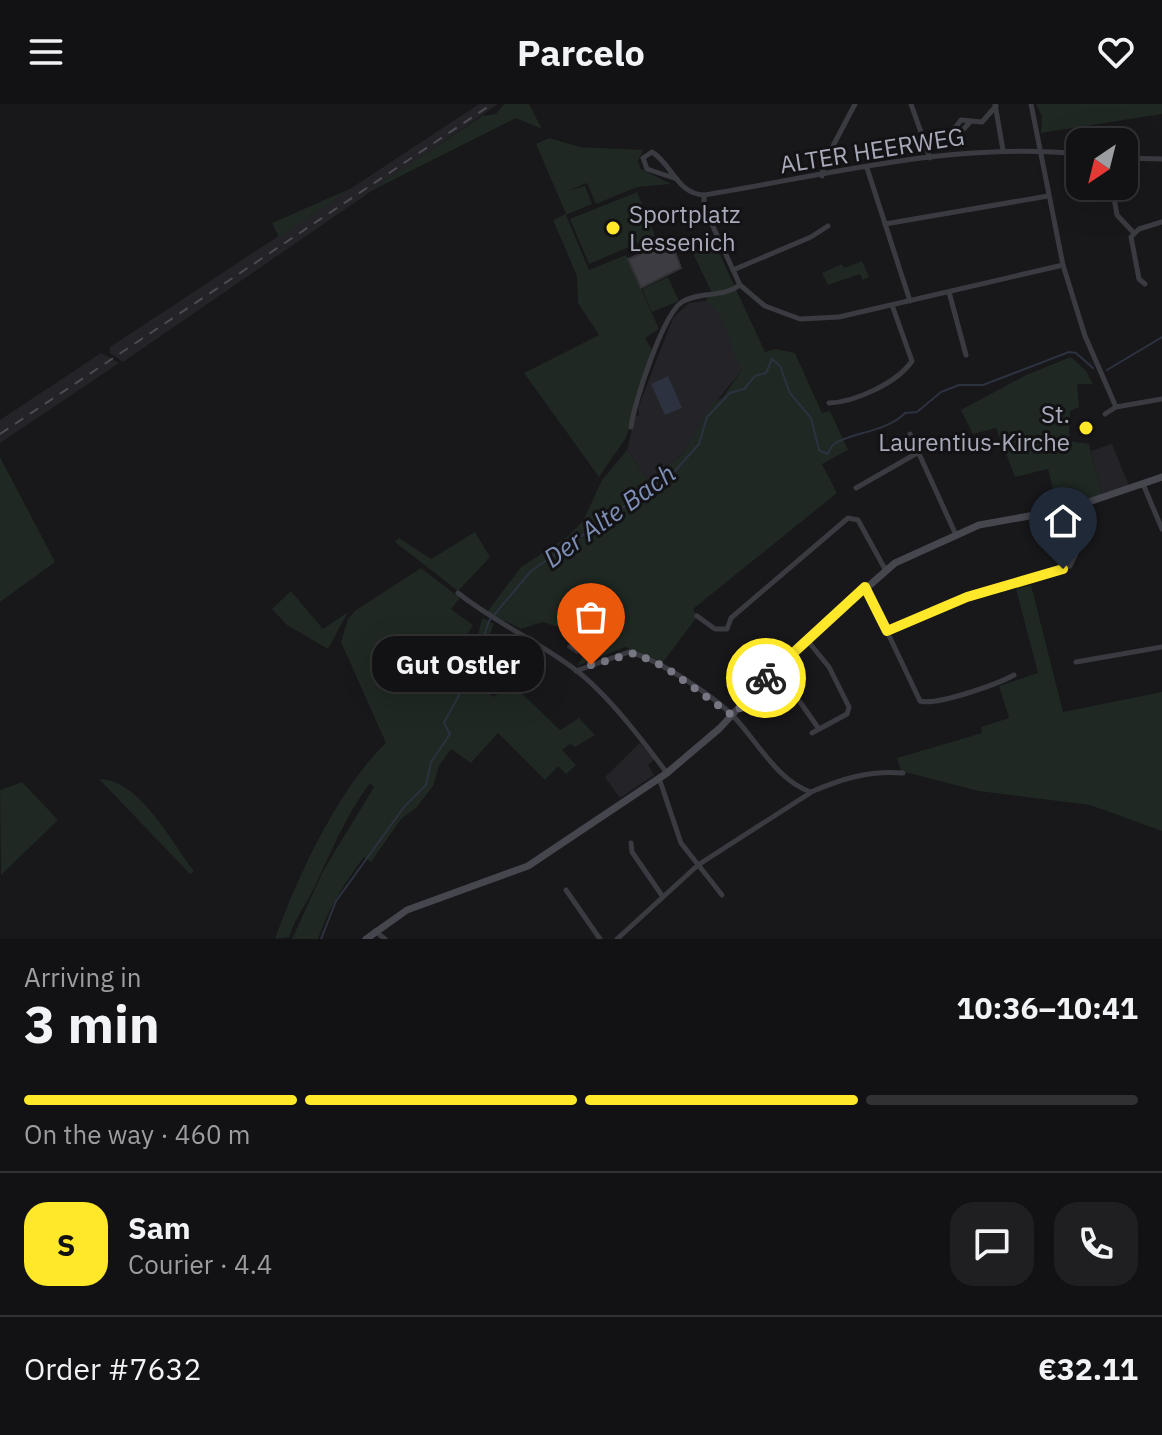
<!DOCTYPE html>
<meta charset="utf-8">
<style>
:root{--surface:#121114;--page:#1f1f22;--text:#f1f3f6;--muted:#9c9da0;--line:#313134;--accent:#ffe72a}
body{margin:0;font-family:"IBM Plex Sans",sans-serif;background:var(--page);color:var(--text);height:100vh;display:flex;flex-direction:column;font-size:30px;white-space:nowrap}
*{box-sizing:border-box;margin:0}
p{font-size:26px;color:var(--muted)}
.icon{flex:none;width:44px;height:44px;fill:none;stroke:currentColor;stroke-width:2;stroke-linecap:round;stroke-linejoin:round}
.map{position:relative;height:835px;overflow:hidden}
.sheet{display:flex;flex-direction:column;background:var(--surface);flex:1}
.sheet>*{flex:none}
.needle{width:52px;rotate:215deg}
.controls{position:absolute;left:1066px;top:24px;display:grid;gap:16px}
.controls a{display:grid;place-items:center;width:72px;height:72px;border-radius:16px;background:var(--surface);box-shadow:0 8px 32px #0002,0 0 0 2px var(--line);font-size:40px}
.pin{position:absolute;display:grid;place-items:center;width:68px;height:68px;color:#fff;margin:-82px -34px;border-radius:50% 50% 50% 0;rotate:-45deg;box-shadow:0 0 8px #0007}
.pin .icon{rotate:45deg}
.courier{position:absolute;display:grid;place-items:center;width:80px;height:80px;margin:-40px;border:6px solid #ffe72a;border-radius:50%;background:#fff;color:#222;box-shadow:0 2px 10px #0007}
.bubble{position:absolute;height:56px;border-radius:24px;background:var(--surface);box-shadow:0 8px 32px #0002,0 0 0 2px var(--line);font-size:26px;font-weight:800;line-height:56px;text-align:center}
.summary em{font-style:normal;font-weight:800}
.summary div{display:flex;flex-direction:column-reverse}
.summary{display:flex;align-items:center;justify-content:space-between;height:136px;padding:0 24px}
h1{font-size:52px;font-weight:800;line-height:60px}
.bar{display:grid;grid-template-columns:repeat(4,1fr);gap:12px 8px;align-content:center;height:96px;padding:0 24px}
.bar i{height:10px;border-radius:6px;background:var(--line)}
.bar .active{background:var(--accent)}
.bar p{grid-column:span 4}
.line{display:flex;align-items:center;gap:20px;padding:0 24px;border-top:2px solid var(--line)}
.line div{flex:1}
.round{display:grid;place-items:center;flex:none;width:84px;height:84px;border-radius:24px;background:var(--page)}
header{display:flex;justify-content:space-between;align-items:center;height:104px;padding:0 24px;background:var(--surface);font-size:36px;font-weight:800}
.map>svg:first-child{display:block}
.built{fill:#242327}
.green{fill:#1f2822}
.water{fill:#2c323f}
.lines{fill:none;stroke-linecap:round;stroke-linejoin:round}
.stream{stroke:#2c323f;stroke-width:2}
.building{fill:#3c3c42;stroke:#323136;stroke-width:2}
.street{stroke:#3a3a41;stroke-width:5}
.secondary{stroke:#46464f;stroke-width:7}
.rail{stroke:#4b4b54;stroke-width:2;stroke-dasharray:10 8;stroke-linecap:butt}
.done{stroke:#767782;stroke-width:8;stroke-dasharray:0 14.4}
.route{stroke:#ffe72a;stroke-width:10}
.poi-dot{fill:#ffe72a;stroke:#131215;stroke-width:3}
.labels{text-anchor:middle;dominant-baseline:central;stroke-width:6;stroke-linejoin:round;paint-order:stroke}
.street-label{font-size:24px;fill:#a8aaba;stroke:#131215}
.poi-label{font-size:24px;fill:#a8aaba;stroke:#131215;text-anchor:start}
.water-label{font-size:26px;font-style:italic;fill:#7d8fb7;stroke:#131215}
</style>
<header><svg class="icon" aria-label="menu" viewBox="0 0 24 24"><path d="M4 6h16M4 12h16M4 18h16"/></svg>Parcelo<svg class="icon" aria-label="heart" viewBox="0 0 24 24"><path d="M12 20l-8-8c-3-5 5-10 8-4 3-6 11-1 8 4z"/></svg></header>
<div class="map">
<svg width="1162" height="835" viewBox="0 0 1162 835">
<rect width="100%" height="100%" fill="#18171a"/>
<g class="built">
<polygon points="479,0 498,0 123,258 110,249 110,243"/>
<polygon points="705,197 716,203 728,226 742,266 714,300 682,351 648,376 627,346 635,312 639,311 638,304 673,214 689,199"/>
<polygon points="101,249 119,259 0,339 0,316"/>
<polygon points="1112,340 1129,382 1102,391 1091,347"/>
<polygon points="640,639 655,655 648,661 654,671 620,694 605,673"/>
</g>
<g class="green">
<polygon points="504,0 529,0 542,25 516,14 365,90 482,12 496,10"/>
<polygon points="1036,0 1162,0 1162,10 1041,29 1042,12"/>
<polygon points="549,34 580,43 643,46 638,57 641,65 671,80 637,83 596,100 587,79 568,87 585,82 592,100 566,111 589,166 626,151 659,225 645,234 653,248 626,334 599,373 524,269 599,231 578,199 577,172 553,116 566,110 536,40"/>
<polygon points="352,84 279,133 272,119"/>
<polygon points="637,88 655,132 589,160 570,115"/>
<path d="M 710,129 L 765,248 L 776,245 L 795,249 L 822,309 L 830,307 L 848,346 L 822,360 L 837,389 L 693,505 L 697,513 L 663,558 L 625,543 L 577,562 L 601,520 L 572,501 L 558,523 L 543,518 L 521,525 L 487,508 L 521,463 L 567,433 L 583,417 L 602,376 L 627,346 L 648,376 L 682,351 L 713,298 L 722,294 L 742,266 C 728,245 731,213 705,197 L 712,189 L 688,139 Z"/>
<polygon points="862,157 869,173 863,176 860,170 828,181 822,169 842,160 844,164"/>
<polygon points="668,173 679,197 652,208 642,185"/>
<polygon points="1071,253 1086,267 1093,280 1077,280 1079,303 1070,307 1069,337 1089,340 1102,391 1057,402 1048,365 1015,373 996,324 973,330 961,306 1026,271"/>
<polygon points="0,353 55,458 0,498"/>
<polygon points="475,428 490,453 458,487 395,438 399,434 431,455"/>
<path d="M 421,464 L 460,494 L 451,505 L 473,521 L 460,543 L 474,550 L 481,518 L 483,514 L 494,520 L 472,577 L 494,593 L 511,579 L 560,626 L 579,614 L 595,631 L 575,643 L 570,640 L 562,646 L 576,661 L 566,670 L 558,662 L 545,676 L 498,629 L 471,659 L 451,645 L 439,662 L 433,682 L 416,704 L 401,715 L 371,758 L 364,753 C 344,780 329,803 318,835 L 292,835 L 323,767 L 374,683 L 370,679 C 346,711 331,748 314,784 C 306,801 295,814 289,833 L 275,835 C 296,775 339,683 386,639 L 341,538 L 348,515 L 356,506 Z"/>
<polygon points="1031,481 1063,608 1162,588 1162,727 1090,701 978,687 901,667 897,654 982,629 981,623 1009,614 999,582 1038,569 1016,485"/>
<polygon points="291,487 323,525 348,508 328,545 287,521 272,505"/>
<path d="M 99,675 C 139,675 171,737 194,767 L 190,770 Z"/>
<polygon points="22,678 58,716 1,771 0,686"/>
</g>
<polygon class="water" points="668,272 682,304 665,311 651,280"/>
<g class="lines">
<g class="stream">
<polyline points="1107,266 1162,233"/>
<path d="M 321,835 L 336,797 L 404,703 L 426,681 L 431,658 L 450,630 L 444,619 L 473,565 L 489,517 L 531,467 L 674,368 L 699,340 L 707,313 L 730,289 L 744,285 L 755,272 L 766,269 L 772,255 L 780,262 L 790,289 L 811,314 L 819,346 L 827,350 C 830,347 831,342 834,340 C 849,329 887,328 905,309 L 917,308 L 941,288 L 959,281 L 983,281 L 1069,248 L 1076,249 L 1093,264"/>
</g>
</g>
<g class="building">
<polygon points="671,137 681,164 641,184 628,155"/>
<polygon points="578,507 596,519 577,549 568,543 583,520 574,514"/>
</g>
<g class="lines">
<g class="street">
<polyline points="911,0 930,54"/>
<polyline points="995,0 1003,46"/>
<polyline points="1031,0 1063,161 1085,232 1116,303"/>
<polyline points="970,18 961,28 955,24 961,16 982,18 996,2"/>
<polyline points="1124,54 1162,55"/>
<polyline points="867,64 910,197"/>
<polyline points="822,72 824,59 855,0"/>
<path d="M 677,75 L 647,65 L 643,54 L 652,48 C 672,60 677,90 704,91 C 828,71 955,37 1080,50"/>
<polyline points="1112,82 1117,111 1133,128"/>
<polyline points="704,91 704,103 740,181 765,202 800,215 839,213 1063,161"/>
<polyline points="885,120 1048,92"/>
<polyline points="733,166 811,133 828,122"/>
<polyline points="1145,180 1139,175 1131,133 1139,125 1162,118"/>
<polyline points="949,188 966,251"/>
<path d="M 829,299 C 855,298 897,279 912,257 L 892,201"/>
<polyline points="1105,310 1116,303 1162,295"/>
<path d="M 631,323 C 634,299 663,210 682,198 C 700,187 722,194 740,181"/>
<polyline points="910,330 956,431"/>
<polyline points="1143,380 1162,425"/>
<polyline points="856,384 919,348"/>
<path d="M 866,483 L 920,597 C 936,602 998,580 1014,571"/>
<path d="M 458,489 C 496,519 539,538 577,567 C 608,591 643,637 667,669"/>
<polyline points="697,512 715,525 727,525 731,514 848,414 858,416 885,465"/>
<polyline points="887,527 967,493 1070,462 1080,441 1075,403"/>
<polyline points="807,536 829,563 849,603 847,610 812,629"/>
<polyline points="1076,558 1162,543"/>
<path d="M 576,567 L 629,548 C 658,555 714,592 735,614 C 758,639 778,677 811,688 C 841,675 870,666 903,669"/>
<polyline points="800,598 819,625"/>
<polyline points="659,674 681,739 722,791"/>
<polyline points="631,739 632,748 663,793"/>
<polyline points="566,786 600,835"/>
<polyline points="375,827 385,835"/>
<polyline points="617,835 698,761 810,689"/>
</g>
<polyline class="secondary" points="366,835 407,806 528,762 667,669 720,624 774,565 895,459 979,421 1068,405 1162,373"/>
<polyline class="rail" points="0,330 492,0"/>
</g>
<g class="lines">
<polyline class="done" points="591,561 634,549 665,563 733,612 766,574"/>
<polyline class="route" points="766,574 865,483 887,527 967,493 1063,465"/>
</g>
<g class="poi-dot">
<circle cx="613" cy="124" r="8"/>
<circle cx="1086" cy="324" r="8"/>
</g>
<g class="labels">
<g class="street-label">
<text transform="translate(872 46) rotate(-9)">ALTER HEERWEG</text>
</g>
<g class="poi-label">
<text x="629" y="110">Sportplatz<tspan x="629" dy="28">Lessenich</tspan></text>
<text x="1070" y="310" text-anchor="end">St.<tspan x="1070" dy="28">Laurentius-Kirche</tspan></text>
</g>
<g class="water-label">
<text transform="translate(609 411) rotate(-36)">Der Alte Bach</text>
</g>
</g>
</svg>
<div class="controls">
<a><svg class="needle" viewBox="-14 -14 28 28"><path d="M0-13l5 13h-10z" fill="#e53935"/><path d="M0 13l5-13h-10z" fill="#9c9da0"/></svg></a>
</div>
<div class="pin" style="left:591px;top:561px;background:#ea580c"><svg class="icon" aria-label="bag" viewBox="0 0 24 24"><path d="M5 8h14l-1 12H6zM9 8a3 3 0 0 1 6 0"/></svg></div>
<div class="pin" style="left:1063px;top:465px;background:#1f2937"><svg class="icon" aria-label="home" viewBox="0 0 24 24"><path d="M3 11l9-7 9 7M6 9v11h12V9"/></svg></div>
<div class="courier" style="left:766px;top:574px"><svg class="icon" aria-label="bike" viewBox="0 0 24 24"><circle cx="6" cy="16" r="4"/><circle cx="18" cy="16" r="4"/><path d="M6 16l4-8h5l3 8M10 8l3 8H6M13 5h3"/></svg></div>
<div class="bubble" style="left:372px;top:532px;width:172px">Gut Ostler</div>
</div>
<section class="sheet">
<div class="summary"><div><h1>3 min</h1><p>Arriving in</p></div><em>10:36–10:41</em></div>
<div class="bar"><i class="active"></i><i class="active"></i><i class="active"></i><i></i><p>On the way · 460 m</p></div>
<div class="line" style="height:144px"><b class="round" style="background:var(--accent);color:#111">S</b><div><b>Sam</b><p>Courier · 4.4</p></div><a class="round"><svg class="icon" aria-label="chat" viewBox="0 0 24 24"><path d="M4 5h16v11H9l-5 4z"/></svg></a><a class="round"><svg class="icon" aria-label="phone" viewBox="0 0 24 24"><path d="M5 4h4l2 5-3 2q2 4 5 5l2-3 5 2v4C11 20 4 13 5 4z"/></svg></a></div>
<div class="line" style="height:104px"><div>Order #7632</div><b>€32.11</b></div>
</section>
